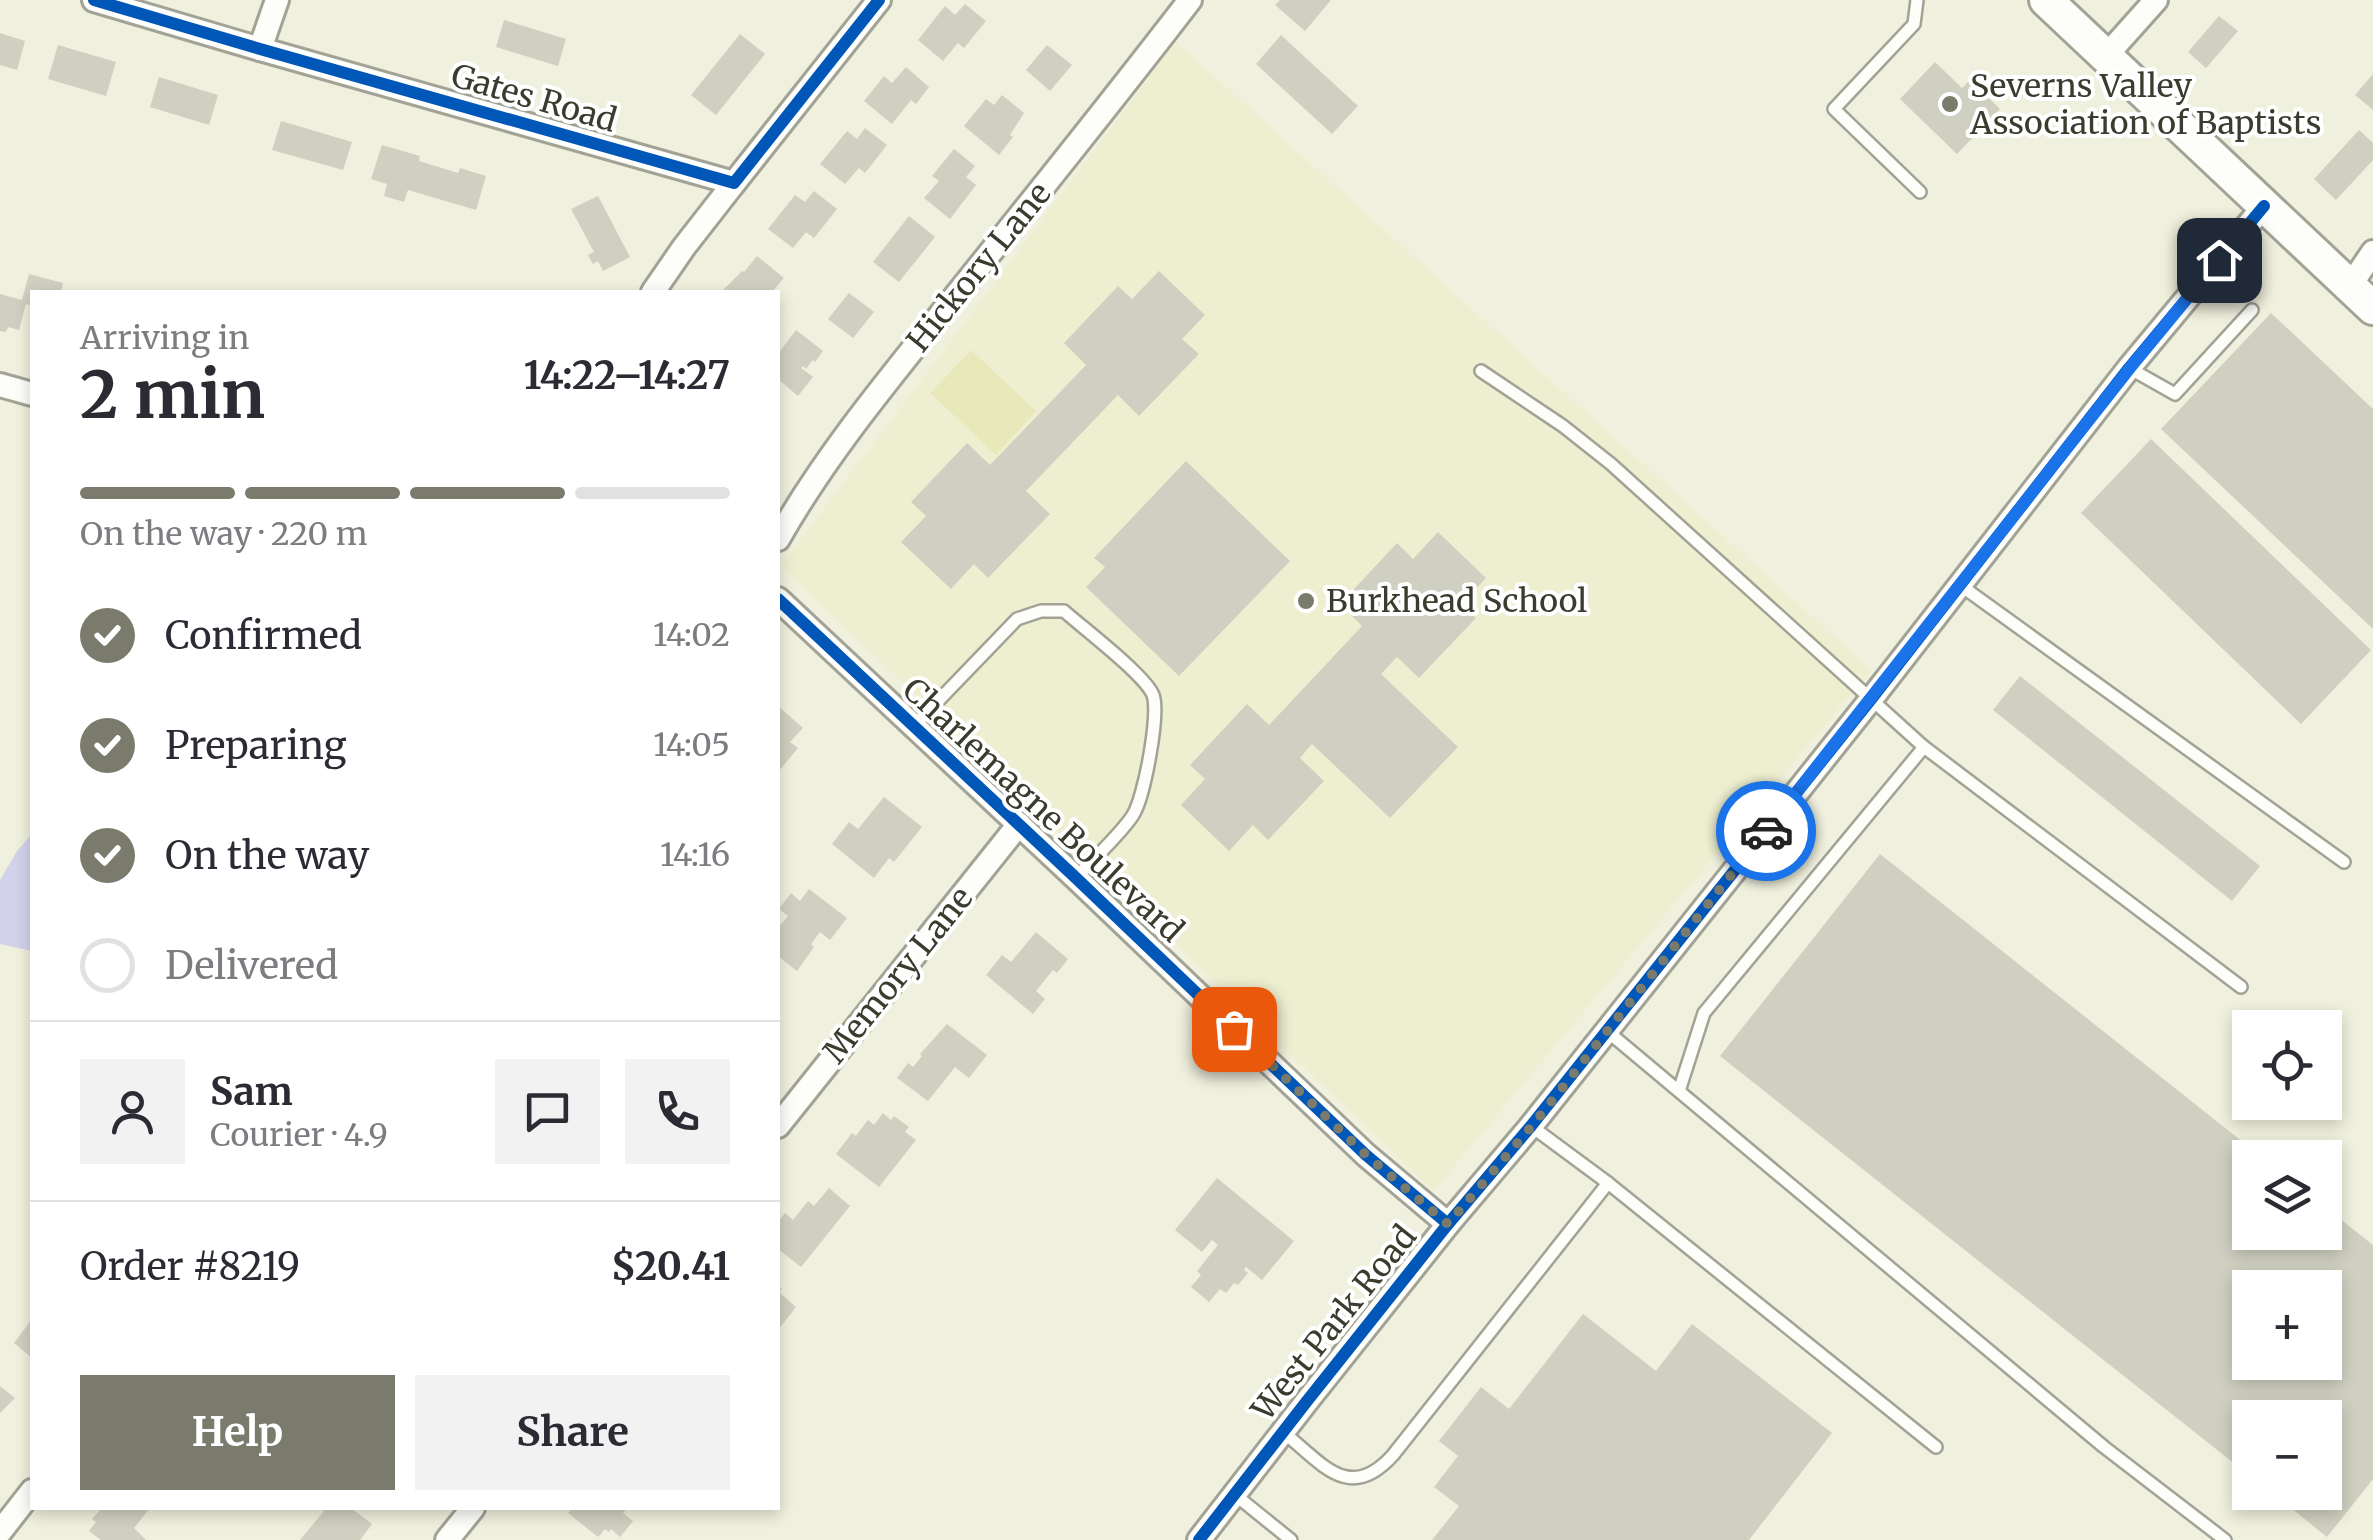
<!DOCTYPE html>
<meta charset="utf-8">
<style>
:root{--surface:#fff;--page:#f2f2f3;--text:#2b2b33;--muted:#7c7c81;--line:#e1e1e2;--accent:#7a7b6c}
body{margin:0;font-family:Merriweather,serif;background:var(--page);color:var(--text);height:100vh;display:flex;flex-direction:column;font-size:38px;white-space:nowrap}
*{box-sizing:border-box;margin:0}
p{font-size:32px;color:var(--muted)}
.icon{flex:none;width:55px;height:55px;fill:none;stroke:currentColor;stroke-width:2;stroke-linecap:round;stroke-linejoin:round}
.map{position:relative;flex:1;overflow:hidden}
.details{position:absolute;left:30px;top:290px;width:750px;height:1220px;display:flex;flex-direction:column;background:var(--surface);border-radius:0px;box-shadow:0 5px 15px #0003}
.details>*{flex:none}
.fabs{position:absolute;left:2232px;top:1010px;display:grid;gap:20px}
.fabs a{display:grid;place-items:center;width:110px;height:110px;border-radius:0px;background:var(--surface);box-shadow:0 5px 15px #0003;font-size:50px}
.pin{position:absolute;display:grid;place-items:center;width:85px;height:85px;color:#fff;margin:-42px;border-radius:20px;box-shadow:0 5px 15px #0006}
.courier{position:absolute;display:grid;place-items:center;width:100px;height:100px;margin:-50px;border:8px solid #1a73e8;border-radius:50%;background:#fff;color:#222;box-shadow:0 2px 12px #0007}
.headline em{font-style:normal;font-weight:700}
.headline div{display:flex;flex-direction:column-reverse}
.headline{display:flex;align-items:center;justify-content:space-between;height:170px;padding:0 50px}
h1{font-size:65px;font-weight:700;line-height:75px}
.bar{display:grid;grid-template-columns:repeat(4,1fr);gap:15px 10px;align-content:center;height:120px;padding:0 50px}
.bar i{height:12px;border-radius:8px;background:var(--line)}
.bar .current{background:var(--accent)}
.bar p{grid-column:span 4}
.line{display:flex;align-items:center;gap:25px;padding:0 50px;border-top:2px solid var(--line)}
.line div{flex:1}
.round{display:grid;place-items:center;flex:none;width:105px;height:105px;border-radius:0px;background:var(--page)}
ol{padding:0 50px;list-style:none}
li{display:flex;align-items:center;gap:30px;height:110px}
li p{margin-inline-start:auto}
li .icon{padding:10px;border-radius:50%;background:var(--accent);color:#fff;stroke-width:4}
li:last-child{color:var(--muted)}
li i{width:55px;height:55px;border:5px solid var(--line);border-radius:50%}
.button{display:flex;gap:20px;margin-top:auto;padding:20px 50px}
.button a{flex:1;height:115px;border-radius:0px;background:var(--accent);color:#fff;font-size:40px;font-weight:700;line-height:115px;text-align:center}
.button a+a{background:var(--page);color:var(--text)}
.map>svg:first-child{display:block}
.built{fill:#eeefd0}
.green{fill:#e8e9bb}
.water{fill:#d3d2ed}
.building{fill:#d0d0c2;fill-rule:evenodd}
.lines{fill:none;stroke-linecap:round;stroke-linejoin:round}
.lane-casing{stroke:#a2a295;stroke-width:16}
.street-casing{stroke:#a2a295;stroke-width:28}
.secondary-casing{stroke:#a2a295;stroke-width:38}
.lane{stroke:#fdfdfa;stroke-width:11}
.street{stroke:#fdfdfa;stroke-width:22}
.secondary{stroke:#fdfdfa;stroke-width:32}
.cycleway-casing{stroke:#fff;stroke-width:19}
.cycleway{stroke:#0057b8;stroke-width:12}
.done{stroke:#7a7b6c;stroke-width:10;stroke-dasharray:0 18}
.route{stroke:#1a73e8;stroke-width:12}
.poi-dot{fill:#7a7b6c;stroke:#fff;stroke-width:4}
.labels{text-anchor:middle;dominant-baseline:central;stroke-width:8;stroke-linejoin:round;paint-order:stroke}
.poi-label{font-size:32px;fill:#3b3c2e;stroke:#fff;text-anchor:start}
.street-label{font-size:32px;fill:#3b3c2e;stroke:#fff}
</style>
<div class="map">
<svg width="2373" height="1540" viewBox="0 0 2373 1540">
<rect width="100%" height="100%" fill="#f0f0de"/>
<polygon class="built" points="1176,42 1871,670 1433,1191 781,566"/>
<polygon class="green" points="971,350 1036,411 996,455 930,393"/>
<polygon class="water" points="32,834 32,951 0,944 0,880 17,851"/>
<g class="building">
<polygon points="1280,0 1331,0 1305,31 1275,5"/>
<polygon points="965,4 986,21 964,48 958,43 943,61 918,40 945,6 955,15"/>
<polygon points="2219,16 2238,31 2206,68 2188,52"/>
<polygon points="504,20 566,39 558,66 496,47"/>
<polygon points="0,33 25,41 17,70 0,65"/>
<polygon points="740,34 765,54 716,115 691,95"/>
<polygon points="1281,35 1358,106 1332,134 1256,64"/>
<polygon points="58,45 116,62 106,96 48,79"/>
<polygon points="1047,45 1072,65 1050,91 1026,70"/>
<polygon points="1935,62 1962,88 1970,80 2000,109 1957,154 1900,99"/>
<polygon points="906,67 929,87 916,104 911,100 892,124 864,101 884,76 892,83"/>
<polygon points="2373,74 2373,110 2355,95"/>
<polygon points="159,77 218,95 209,125 150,107"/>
<polygon points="1002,95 1024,113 1010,135 1013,137 999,155 964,126 986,99 994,105"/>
<polygon points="281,121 352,142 343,170 272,150"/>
<polygon points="865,128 887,145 865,173 859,168 845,184 820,164 847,131 857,139"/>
<polygon points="2359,130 2373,143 2373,160 2336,200 2314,179"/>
<polygon points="382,145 420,156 419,161 458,173 460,168 486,176 476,210 408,190 404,202 384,196 387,184 371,179"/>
<polygon points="954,149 975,166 966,177 976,185 950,219 924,198 939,181 932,176"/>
<polygon points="814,191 837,209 814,238 806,232 793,248 768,229 795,195 805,202"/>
<polygon points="598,196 630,257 603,271 598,261 593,264 588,255 594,252 571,209"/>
<polygon points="909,216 935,237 899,282 873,262"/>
<polygon points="757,256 784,278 772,292 721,292 742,271 744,272"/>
<polygon points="1159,271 1205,315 1182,339 1199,354 1139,416 1118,395 1026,491 1050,514 988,578 974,564 951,589 901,542 926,516 911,502 967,443 990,465 1086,365 1064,343 1118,286 1132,299"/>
<polygon points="29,274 63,283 61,292 32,292 32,306 26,304 19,330 8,327 6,332 0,331 0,294 22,300"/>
<polygon points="849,293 874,312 853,338 828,319"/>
<polygon points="2271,313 2373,409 2373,629 2161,429"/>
<polygon points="796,330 823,351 815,362 813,360 806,369 803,366 801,368 813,377 798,396 778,379 778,354"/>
<polygon points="2151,439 2371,650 2301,724 2081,513"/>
<polygon points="1186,461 1290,561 1179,676 1086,587 1105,567 1094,558"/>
<polygon points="1438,532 1486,578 1462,604 1476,618 1419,678 1397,657 1381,674 1458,747 1390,818 1312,744 1300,758 1324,781 1268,840 1253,825 1229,851 1181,805 1205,779 1190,765 1247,704 1269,725 1362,626 1340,604 1397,543 1413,559"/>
<polygon points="2020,676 2260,866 2232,901 1993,710"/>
<polygon points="778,706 803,728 790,742 798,748 778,772"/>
<polygon points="884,797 922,827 894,862 889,858 874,878 832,844 849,822 858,829"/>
<path d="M 1880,854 L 2263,1158 L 2250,1158 L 2250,1232 L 2325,1232 L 2325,1207 L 2373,1245 L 2373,1479 L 2327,1537 L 2271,1492 L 2325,1492 L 2325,1418 L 2250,1418 L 2250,1476 L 1720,1056 ZM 2250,1288 L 2325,1288 L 2325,1362 L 2250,1362 Z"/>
<polygon points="809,889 847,918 830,940 820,932 811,944 814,947 797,971 778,956 778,928 788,916 779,909 791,893 800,901"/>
<polygon points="1036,932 1068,959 1057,973 1053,970 1036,991 1045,999 1033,1014 986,975 1002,955 1011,962"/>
<polygon points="947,1024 987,1055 969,1078 955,1067 928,1101 897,1078 908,1063 913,1067 922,1056 920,1054"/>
<polygon points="883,1113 891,1120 894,1116 909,1127 905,1132 916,1140 879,1187 836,1154 852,1133 856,1136 868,1120 874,1125"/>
<polygon points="1217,1178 1294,1241 1262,1280 1246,1267 1244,1270 1248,1273 1238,1285 1234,1283 1226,1293 1220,1289 1209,1302 1191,1287 1201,1275 1197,1271 1218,1245 1212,1240 1202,1252 1175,1230"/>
<polygon points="829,1188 850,1206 801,1267 778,1249 780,1247 778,1244 778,1222 785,1213 793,1220 808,1201 814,1206"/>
<polygon points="778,1285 782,1289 779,1292 796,1307 778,1330"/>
<polygon points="1583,1314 1656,1371 1692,1324 1832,1433 1749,1540 1432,1540 1459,1506 1434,1487 1458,1456 1439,1441 1481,1387 1509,1409"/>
<polygon points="32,1319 32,1358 14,1343"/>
<polygon points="0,1386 15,1398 0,1413"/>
<polygon points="102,1508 150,1508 134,1528 146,1540 101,1540 89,1531 96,1522 92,1519"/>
<polygon points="320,1508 351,1508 372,1524 360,1540 300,1540 324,1511"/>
<polygon points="572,1508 627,1508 623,1513 633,1521 620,1537 611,1529 609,1532 605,1529 598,1537 568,1513"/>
</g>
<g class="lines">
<defs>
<g id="lane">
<polyline points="1917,0 1914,24 1834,109 1920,192"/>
<polyline points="2129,368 2175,394 2252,310"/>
<polyline points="1481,371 1563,426 1611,464 1924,747 1704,1013 1679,1091"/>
<polyline points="1960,585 2344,862"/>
<path d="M 914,726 L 1017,619 L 1041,611 L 1064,611 C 1083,628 1145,675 1153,695 C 1160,714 1144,798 1133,815 C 1121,834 1092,860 1076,878"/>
<polyline points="1924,747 2241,987"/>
<polyline points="1607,1031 2104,1447 2225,1540"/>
<polyline points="1608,1183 1936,1447"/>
<path d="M 1283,1432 C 1322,1463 1349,1504 1393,1455 L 1608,1183 L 1531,1126"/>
<polyline points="1234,1494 1291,1540"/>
</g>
<g id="street">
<polyline points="94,0 260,49 734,183 879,0"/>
<polyline points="260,49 277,0"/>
<polyline points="2106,56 2156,0"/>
<polyline points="2350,286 2373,252"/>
<polyline points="653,292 684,247 734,183"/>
<polyline points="0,385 32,394"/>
<path d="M 778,539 C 828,451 894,373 958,293 C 1036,196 1114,99 1190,0"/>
<polyline points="778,599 1076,878 1366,1155 1448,1224"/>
<polyline points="778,1126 1019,824"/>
<polyline points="0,1532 32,1491"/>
<polyline points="447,1540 473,1508"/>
<polyline points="1199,1540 1307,1401 1448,1224 1531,1126 1872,698 2129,368 2264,206"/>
</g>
<polyline id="secondary" points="2046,0 2373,308"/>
</defs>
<use href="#lane" class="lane-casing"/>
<use href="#street" class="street-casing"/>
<use href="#secondary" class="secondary-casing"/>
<use href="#lane" class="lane"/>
<use href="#street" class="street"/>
<use href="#secondary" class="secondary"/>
<defs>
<g id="cycleway">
<polyline points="94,0 260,49 734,183 879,0"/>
<polyline points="778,599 1076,878 1366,1155 1448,1224"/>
<polyline points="1199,1540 1307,1401 1448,1224 1531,1126 1872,698 2129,368 2264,206"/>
</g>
</defs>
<use href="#cycleway" class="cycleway-casing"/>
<use href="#cycleway" class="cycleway"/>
</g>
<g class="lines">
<polyline class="done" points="1234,1029 1366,1155 1448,1224 1532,1126 1766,831"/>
<polyline class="route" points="1766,831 2130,368 2219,260"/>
</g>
<g class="poi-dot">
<circle cx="1950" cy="104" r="10"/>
<circle cx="1306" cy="601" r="10"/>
</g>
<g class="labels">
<g class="poi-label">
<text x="1970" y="86">Severns Valley<tspan x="1970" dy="37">Association of Baptists</tspan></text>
<text x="1326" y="601">Burkhead School</text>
</g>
<g class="street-label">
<text transform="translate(534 98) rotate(16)">Gates Road</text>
<text transform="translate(979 267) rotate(-51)">Hickory Lane</text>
<text transform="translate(1043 810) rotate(43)">Charlemagne Boulevard</text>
<text transform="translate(898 975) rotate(-51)">Memory Lane</text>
<text transform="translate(1334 1323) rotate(-51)">West Park Road</text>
</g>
</g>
</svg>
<div class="fabs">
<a><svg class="icon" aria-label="locate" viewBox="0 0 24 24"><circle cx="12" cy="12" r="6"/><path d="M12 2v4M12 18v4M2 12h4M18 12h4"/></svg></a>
<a><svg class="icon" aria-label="layers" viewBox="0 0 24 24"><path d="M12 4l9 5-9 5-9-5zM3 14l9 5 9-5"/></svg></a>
<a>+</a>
<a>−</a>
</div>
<div class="pin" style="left:1234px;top:1029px;background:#ea580c"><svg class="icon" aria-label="bag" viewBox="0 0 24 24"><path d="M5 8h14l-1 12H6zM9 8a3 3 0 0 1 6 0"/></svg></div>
<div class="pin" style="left:2219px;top:260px;background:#1f2937"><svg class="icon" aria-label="home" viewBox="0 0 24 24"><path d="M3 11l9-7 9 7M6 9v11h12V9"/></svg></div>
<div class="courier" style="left:1766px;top:831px"><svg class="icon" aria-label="car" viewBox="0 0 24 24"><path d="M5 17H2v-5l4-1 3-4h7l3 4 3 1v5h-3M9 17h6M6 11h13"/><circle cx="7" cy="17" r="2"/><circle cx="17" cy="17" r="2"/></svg></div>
<section class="details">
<div class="headline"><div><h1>2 min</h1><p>Arriving in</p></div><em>14:22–14:27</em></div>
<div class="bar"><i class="current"></i><i class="current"></i><i class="current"></i><i></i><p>On the way · 220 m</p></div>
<ol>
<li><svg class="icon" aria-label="check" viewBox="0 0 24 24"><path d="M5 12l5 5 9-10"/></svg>Confirmed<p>14:02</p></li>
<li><svg class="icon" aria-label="check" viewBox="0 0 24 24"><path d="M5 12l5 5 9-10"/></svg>Preparing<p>14:05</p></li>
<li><svg class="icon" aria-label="check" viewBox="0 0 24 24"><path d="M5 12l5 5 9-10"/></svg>On the way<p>14:16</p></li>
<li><i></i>Delivered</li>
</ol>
<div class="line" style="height:180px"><a class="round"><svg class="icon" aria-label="person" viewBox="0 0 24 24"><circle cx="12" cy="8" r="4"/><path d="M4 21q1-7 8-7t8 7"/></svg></a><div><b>Sam</b><p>Courier · 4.9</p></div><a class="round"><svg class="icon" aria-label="chat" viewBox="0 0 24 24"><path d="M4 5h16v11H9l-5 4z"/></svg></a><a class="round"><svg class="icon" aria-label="phone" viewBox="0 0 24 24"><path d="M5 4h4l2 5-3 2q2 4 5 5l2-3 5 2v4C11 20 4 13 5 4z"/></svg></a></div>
<div class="line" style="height:130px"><div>Order #8219</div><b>$20.41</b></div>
<div class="button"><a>Help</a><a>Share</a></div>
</section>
</div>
